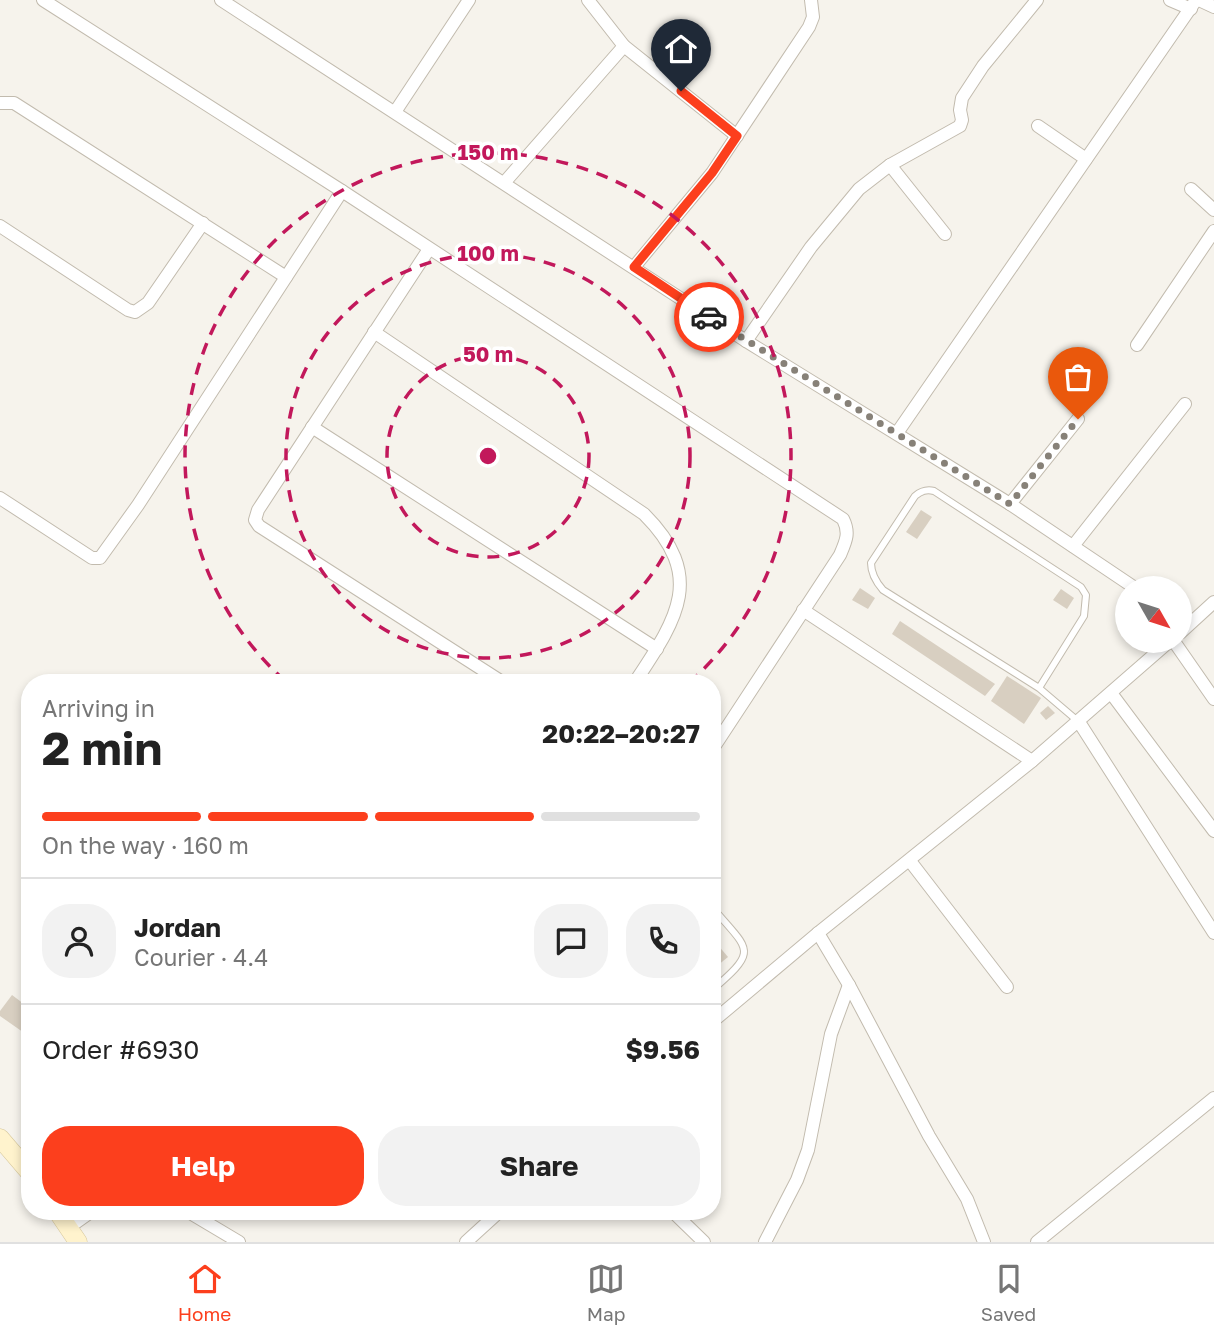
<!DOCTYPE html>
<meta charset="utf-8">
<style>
:root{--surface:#fff;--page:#f2f2f2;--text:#222;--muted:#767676;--line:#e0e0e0;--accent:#fc3f1d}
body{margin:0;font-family:"Golos Text",sans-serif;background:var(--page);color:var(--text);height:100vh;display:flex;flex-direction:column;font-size:26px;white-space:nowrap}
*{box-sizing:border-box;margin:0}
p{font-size:23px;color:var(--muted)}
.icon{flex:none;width:38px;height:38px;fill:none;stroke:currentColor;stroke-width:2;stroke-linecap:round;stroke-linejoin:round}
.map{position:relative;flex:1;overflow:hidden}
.drawer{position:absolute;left:21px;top:674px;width:700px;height:546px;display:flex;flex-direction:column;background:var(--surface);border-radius:28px;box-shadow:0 4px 10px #0003}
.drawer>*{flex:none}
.needle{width:46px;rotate:129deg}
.fabs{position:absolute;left:1115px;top:576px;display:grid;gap:14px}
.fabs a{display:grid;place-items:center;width:77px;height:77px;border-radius:50%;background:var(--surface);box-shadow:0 4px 10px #0003;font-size:35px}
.pin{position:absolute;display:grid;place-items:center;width:60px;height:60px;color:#fff;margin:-72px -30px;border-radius:50% 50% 50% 0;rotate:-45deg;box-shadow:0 0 7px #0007}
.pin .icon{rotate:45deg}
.courier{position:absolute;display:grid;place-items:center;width:70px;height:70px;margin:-35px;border:5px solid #fc3f1d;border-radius:50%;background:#fff;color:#222;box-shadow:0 2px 9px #0007}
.headline em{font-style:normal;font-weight:700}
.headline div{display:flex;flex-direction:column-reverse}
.headline{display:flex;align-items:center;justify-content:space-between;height:119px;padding:0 21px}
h1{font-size:46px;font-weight:700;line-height:52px}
.bar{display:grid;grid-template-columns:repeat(4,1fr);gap:10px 7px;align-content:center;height:84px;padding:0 21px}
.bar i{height:9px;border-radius:5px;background:var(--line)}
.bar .on{background:var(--accent)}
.bar p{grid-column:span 4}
.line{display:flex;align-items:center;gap:18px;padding:0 21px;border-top:2px solid var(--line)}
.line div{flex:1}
.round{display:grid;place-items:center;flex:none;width:74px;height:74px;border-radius:28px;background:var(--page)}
.cta{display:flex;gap:14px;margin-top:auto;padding:14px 21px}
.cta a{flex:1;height:80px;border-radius:28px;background:var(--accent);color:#fff;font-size:28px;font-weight:700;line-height:80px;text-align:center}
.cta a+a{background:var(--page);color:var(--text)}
.dock{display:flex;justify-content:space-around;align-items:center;height:98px;border-top:2px solid var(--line);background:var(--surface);font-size:19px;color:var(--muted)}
.dock a{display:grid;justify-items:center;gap:4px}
.dock .on{color:var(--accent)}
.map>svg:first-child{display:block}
.building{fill:#d8cfc1}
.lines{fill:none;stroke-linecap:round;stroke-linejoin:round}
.lane-casing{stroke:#c2bbae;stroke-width:8}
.street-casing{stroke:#c2bbae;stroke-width:14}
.secondary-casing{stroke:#d6c79b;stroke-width:19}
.lane{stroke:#fff;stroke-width:6}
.street{stroke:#fff;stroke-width:12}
.secondary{stroke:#fff3cd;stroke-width:18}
.done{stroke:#878178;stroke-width:7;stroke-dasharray:0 12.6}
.route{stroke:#fc3f1d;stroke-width:9}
.ring{fill:none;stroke:#c2185b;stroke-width:3.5;stroke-dasharray:12 9}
.centre{fill:#c2185b;stroke:#fff;stroke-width:3.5}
.ring-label{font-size:21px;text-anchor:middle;font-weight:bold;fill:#c2185b;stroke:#fff;stroke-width:7;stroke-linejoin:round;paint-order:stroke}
</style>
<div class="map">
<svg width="1214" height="1242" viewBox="0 0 1214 1242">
<rect width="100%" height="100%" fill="#f6f3ec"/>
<g class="building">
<polygon points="921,510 932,517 917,539 906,532"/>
<polygon points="860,588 875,598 868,609 852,600"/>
<polygon points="1061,589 1074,598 1067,609 1053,600"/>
<polygon points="900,621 995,684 985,696 892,634"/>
<polygon points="1007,676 1041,698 1024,724 991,701"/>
<polygon points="1048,706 1055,713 1046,720 1040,713"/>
<polygon points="712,938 728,957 712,970"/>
<polygon points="12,995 24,1004 30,996 30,1037 0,1016 0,1011"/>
</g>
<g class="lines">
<defs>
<g id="lane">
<path d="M 1039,688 L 1084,616 L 1086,595 L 1081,587 L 934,491 C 926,489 921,491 915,496 L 871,563 C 871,574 876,582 883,590 L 1039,688 L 1079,722"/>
<path d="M 712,907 C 749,951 760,949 712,990"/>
</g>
<g id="street">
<path d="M 43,0 L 342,191 L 843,519 C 850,533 846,541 840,555 L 712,750"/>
<polyline points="221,0 746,341 1010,504 1135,588"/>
<polyline points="588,0 624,46 737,136"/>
<polyline points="1170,0 1191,9"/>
<polyline points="1199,0 1214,7"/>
<polyline points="0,103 14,103 286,277"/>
<polyline points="395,112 469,0"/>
<polyline points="1038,126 1086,159"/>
<polyline points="890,165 945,234"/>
<polyline points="504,183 624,46"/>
<polyline points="1191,189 1214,210"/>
<polyline points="0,226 128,310 135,312 148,303 203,223"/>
<polyline points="429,249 258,510 255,520 259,526 502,682"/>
<polyline points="634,267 712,173 809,27 813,17 811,0"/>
<path d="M 374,332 L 644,514 C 707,577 676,620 635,682"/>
<polyline points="746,341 811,247 859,189 890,165 960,126 962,120 960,110 962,98 983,66 1037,0"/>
<polyline points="1137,345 1214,231"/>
<polyline points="312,427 657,649"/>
<polyline points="897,433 1196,0"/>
<polyline points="0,498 92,558 100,558 138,505 342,191"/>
<polyline points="1010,504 1078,419"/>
<polyline points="1073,546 1185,404"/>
<polyline points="803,610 1032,761"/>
<polyline points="1180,633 1214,602"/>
<polyline points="1173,640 1214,699"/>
<polyline points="1111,693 1214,831"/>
<polyline points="1079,722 1214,933"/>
<polyline points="910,861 1007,987"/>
<polyline points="818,933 849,985 929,1136 967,1199 984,1242"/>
<polyline points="712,1022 818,933 1032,761 1171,640"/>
<polyline points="187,1211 239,1242"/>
<polyline points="672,1211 704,1242"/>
<polyline points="68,1228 92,1211"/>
<polyline points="466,1242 500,1211"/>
<polyline points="765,1242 797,1180 808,1150 831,1034 849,985"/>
<polyline points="1037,1242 1214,1098"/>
</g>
<g id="secondary">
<polyline points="0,1138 30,1173"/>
<polyline points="57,1211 78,1242"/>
</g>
</defs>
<use href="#lane" class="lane-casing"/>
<use href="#street" class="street-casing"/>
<use href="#secondary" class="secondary-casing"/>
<use href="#lane" class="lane"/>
<use href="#street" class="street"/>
<use href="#secondary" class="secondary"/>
</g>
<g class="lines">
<polyline class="done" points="709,317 1010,504 1078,419"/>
<polyline class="route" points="681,91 737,136 712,173 634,267 709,317"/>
</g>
<g class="ring">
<circle cx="488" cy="456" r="101"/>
<circle cx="488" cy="456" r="202"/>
<path d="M285 681A303 303 0 1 1 691 681"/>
</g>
<circle cx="488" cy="456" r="10" class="centre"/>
<g class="ring-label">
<text x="488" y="160">150 m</text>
<text x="488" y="261">100 m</text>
<text x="488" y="362">50 m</text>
</g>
</svg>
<div class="fabs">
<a><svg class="needle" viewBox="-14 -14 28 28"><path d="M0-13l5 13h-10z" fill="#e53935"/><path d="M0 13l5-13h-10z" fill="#767676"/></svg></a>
</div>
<div class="pin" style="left:1078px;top:419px;background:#ea580c"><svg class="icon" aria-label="bag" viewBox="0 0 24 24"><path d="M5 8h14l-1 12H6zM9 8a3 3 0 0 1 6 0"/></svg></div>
<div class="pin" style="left:681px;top:91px;background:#1f2937"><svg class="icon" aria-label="home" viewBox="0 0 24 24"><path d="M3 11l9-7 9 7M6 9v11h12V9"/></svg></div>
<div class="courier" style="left:709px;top:317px"><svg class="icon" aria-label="car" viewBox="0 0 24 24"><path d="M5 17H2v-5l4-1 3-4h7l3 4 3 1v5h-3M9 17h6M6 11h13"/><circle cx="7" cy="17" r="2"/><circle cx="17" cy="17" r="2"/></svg></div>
<section class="drawer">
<div class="headline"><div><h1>2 min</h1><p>Arriving in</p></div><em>20:22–20:27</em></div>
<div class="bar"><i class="on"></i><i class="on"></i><i class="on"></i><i></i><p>On the way · 160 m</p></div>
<div class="line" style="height:126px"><a class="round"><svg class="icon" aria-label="person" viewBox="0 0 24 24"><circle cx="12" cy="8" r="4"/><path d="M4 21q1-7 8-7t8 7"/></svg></a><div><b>Jordan</b><p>Courier · 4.4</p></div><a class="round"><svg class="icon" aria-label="chat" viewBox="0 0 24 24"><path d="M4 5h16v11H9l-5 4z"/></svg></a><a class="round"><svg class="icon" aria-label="phone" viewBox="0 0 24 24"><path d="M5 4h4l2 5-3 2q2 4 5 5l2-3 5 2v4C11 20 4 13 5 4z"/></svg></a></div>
<div class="line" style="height:91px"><div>Order #6930</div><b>$9.56</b></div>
<div class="cta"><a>Help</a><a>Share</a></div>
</section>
</div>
<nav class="dock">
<a class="on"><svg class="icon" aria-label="home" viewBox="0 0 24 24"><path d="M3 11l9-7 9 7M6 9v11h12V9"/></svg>Home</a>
<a><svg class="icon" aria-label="map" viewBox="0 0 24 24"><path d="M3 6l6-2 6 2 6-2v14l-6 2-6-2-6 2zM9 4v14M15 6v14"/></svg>Map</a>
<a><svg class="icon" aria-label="saved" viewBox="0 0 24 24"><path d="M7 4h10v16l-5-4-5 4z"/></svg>Saved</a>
</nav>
